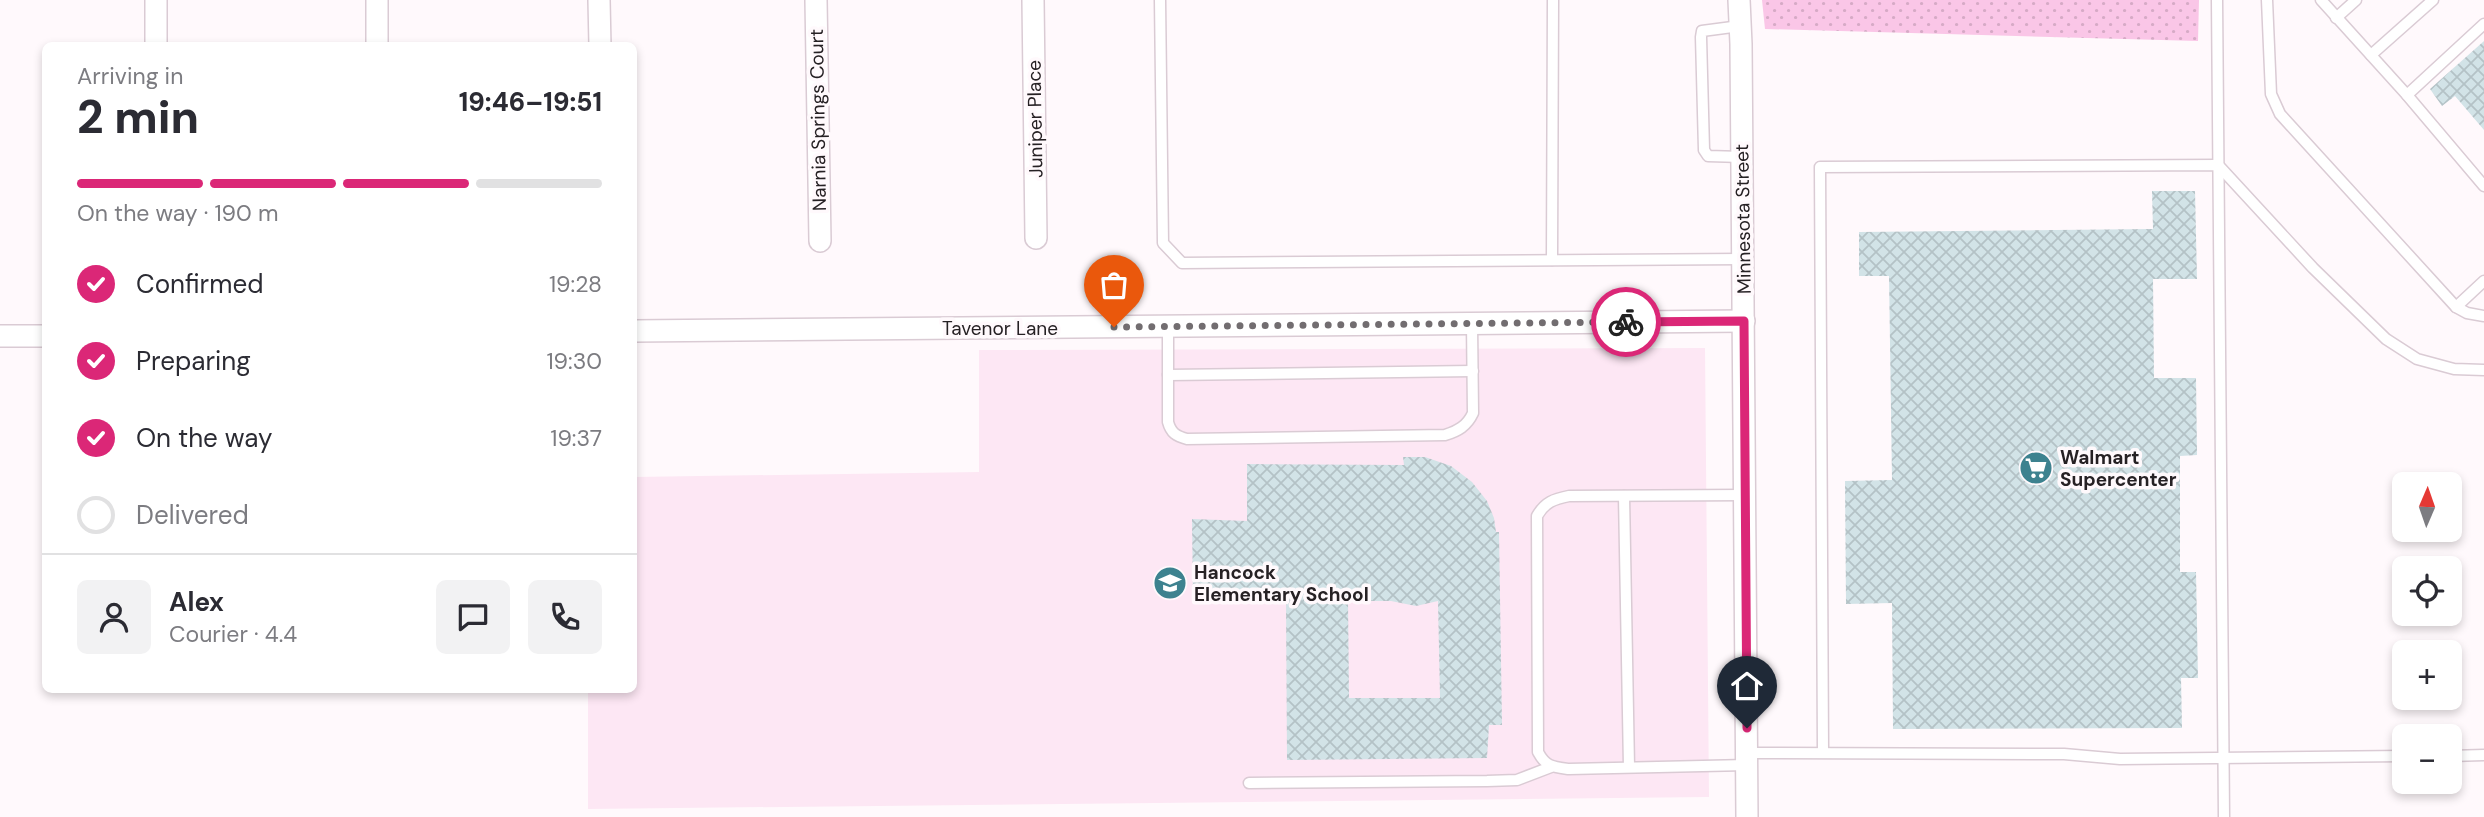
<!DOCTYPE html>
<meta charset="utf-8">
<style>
:root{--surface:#fff;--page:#f2f2f3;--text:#2b2b33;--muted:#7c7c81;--line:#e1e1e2;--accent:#db2777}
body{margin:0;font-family:"DM Sans",sans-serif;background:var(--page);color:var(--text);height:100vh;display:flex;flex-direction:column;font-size:26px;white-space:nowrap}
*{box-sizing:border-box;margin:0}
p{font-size:23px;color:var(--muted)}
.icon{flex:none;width:38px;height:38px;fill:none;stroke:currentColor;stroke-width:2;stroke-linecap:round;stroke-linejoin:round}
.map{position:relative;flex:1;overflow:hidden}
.panel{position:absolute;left:42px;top:42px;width:595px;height:651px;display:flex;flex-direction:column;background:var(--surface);border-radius:10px;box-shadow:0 4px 10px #0003}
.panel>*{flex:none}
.needle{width:46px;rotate:2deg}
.fabs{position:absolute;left:2392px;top:472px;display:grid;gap:14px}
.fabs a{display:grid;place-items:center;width:70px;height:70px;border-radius:10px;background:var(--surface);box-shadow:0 4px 10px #0003;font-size:35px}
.pin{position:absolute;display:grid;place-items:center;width:60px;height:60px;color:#fff;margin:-72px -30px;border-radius:50% 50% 50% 0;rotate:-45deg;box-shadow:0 0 7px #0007}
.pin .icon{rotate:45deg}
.courier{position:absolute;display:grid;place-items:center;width:70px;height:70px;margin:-35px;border:5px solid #db2777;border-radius:50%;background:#fff;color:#222;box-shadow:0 2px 9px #0007}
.summary em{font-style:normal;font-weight:800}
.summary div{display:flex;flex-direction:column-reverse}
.summary{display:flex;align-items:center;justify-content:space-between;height:119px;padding:0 35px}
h1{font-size:46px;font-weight:800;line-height:52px}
.bar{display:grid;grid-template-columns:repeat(4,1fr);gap:10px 7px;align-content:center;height:84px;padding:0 35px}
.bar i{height:9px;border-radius:5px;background:var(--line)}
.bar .on{background:var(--accent)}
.bar p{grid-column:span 4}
.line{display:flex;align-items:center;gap:18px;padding:0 35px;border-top:2px solid var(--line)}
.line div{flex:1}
.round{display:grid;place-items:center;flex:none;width:74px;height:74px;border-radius:10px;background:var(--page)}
ol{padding:0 35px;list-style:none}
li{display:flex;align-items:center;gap:21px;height:77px}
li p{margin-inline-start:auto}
li .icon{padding:7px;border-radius:50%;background:var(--accent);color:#fff;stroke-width:4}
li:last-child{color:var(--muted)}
li i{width:38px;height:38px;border:4px solid var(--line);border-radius:50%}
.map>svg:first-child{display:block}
.built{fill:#fde7f4}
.grass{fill:url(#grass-dots)}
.building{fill:url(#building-cross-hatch);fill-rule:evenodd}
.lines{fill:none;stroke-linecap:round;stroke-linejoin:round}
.lane-casing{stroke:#dacbd4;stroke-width:13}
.street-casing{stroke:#dacbd4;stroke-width:24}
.lane{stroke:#fff;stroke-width:10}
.street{stroke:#fff;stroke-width:21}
.done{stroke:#726d70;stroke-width:7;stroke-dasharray:0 12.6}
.route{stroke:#db2777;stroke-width:9}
.labels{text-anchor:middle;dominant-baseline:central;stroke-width:7;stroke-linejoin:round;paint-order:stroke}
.street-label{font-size:19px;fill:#262124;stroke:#fff9fc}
.poi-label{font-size:19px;font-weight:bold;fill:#262124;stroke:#fff9fc;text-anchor:start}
</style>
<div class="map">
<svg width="2484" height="817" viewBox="0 0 2484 817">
<defs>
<pattern id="grass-dots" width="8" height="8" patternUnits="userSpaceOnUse" patternTransform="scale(1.75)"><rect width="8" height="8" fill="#fac6e7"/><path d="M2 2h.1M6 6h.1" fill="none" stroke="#d6aac6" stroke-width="1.8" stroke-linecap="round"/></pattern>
<pattern id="building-cross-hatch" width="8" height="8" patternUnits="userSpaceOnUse" patternTransform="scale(1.75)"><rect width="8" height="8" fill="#d2e3e7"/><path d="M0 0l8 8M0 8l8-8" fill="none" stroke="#b4c2c6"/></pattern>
</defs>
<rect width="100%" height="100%" fill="#fff9fc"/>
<polygon class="built" points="1705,348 1709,797 588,809 588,690 634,690 634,477 979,472 979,350"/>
<polygon class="grass" points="1762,0 2199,0 2198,41 1765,29"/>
<g class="building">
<polygon points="2484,41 2484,130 2455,96 2442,106 2430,89"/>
<polygon points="2152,191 2195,191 2197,279 2153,279 2154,378 2196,378 2197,455 2180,456 2180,572 2196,572 2198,678 2181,678 2182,728 1893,729 1892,603 1846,604 1845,481 1892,480 1889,276 1859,276 1859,232 2153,229"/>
<path d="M 1403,457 L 1425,457 L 1451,466 L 1472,482 L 1487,501 L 1494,518 L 1496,532 L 1499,532 L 1502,725 L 1489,725 L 1487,758 L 1287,760 L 1286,599 L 1193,599 L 1192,519 L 1247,521 L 1247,464 L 1404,465 ZM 1348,601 L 1391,601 L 1416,606 L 1438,601 L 1440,698 L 1349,698 Z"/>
</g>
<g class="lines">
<defs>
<g id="lane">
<polyline points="1160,0 1163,243 1182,263 1743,259"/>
<polyline points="2217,0 2224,817"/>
<polyline points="2267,0 2271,94 2280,114 2456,307 2467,313 2484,316"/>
<polyline points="2321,0 2407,95"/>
<polyline points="2336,18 2356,0"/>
<polyline points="2484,24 2407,95 2484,186"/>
<polyline points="1740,26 1702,31 1701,37 1704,150 1708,156 1742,157"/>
<polyline points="2371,55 2433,0"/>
<polyline points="1552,260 1553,0"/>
<polyline points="2456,307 2484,281"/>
<path d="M 1168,326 L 1168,422 C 1171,433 1176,436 1187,439 L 1445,435 C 1458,431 1467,426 1473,413 L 1472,324"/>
<polyline points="1168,375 1473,371"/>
<path d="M 1745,495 L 1569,496 C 1554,499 1545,502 1537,516 L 1538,752 C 1546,767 1553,767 1569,769 L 1747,765"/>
<polyline points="1624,496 1629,767"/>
<polyline points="1823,752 1820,167 2218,165 2313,268 2386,339 2417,359 2454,369 2484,370"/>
<polyline points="1747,753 2064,754 2120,759 2404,756"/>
<polyline points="2450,756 2484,755"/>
<polyline points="1249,783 1487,781 1517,780 1551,767"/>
</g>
<g id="street">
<polyline points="156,0 156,46"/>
<polyline points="377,0 377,46"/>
<polyline points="599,0 600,46"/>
<polyline points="816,0 820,241"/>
<polyline points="1033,0 1036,238"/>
<polyline points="1739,0 1741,44 1747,817"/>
<polyline points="634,331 1744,321"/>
<polyline points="0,336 46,336"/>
</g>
</defs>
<use href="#lane" class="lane-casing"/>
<use href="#street" class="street-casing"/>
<use href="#lane" class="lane"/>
<use href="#street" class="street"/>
</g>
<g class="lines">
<polyline class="done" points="1114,327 1626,322"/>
<polyline class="route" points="1626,322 1744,321 1747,728"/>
</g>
<defs>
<symbol id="supermarket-disc" viewBox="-11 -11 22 22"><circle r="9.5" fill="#3d828f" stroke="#fff9fc"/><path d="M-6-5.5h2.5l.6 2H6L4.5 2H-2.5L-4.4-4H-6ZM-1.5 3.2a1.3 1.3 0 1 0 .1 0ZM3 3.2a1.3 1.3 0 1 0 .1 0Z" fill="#fff"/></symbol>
<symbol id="school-disc" viewBox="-11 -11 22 22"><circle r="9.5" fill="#3d828f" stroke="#fff9fc"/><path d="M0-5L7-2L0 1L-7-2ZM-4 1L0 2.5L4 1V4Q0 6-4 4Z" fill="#fff"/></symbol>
</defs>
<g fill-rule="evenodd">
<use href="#supermarket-disc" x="2017" y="449" width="38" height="38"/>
<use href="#school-disc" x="1151" y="564" width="38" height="38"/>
</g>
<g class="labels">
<g class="street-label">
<text transform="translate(1035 119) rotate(-91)">Juniper Place</text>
<text transform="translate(818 120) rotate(-91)">Narnia Springs Court</text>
<text transform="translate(1743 219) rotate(-91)">Minnesota Street</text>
<text x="1000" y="328">Tavenor Lane</text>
</g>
<g class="poi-label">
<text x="2060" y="457">Walmart<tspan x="2060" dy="22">Supercenter</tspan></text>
<text x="1194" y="572">Hancock<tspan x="1194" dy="22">Elementary School</tspan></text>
</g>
</g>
</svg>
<div class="fabs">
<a><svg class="needle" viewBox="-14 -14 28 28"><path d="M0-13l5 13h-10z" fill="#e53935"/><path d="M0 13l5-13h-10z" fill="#7c7c81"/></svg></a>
<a><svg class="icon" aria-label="locate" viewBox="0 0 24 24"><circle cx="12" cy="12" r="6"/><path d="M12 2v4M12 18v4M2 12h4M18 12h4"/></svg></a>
<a>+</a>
<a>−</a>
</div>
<div class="pin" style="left:1114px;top:327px;background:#ea580c"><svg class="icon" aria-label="bag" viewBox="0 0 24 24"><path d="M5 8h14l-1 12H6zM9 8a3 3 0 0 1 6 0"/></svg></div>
<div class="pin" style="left:1747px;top:728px;background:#1f2937"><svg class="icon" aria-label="home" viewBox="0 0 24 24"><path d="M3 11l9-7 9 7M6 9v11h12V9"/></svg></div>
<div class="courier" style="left:1626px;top:322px"><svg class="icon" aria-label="bike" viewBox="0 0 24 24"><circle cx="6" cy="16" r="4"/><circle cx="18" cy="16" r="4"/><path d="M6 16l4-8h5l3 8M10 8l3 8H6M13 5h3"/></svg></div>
<section class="panel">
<div class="summary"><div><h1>2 min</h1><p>Arriving in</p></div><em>19:46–19:51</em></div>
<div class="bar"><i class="on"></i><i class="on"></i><i class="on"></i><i></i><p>On the way · 190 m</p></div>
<ol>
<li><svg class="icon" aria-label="check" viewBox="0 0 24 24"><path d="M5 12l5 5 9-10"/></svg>Confirmed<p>19:28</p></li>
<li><svg class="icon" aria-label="check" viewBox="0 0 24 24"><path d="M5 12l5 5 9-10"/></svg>Preparing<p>19:30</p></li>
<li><svg class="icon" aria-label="check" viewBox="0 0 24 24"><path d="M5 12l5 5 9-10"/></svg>On the way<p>19:37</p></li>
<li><i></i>Delivered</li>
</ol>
<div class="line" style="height:126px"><a class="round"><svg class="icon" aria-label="person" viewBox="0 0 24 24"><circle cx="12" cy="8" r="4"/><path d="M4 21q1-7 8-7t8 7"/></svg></a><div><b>Alex</b><p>Courier · 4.4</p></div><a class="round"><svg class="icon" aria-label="chat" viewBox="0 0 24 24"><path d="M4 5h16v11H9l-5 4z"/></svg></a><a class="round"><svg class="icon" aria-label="phone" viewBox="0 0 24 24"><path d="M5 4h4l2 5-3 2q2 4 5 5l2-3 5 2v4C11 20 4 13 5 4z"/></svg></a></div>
</section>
</div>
